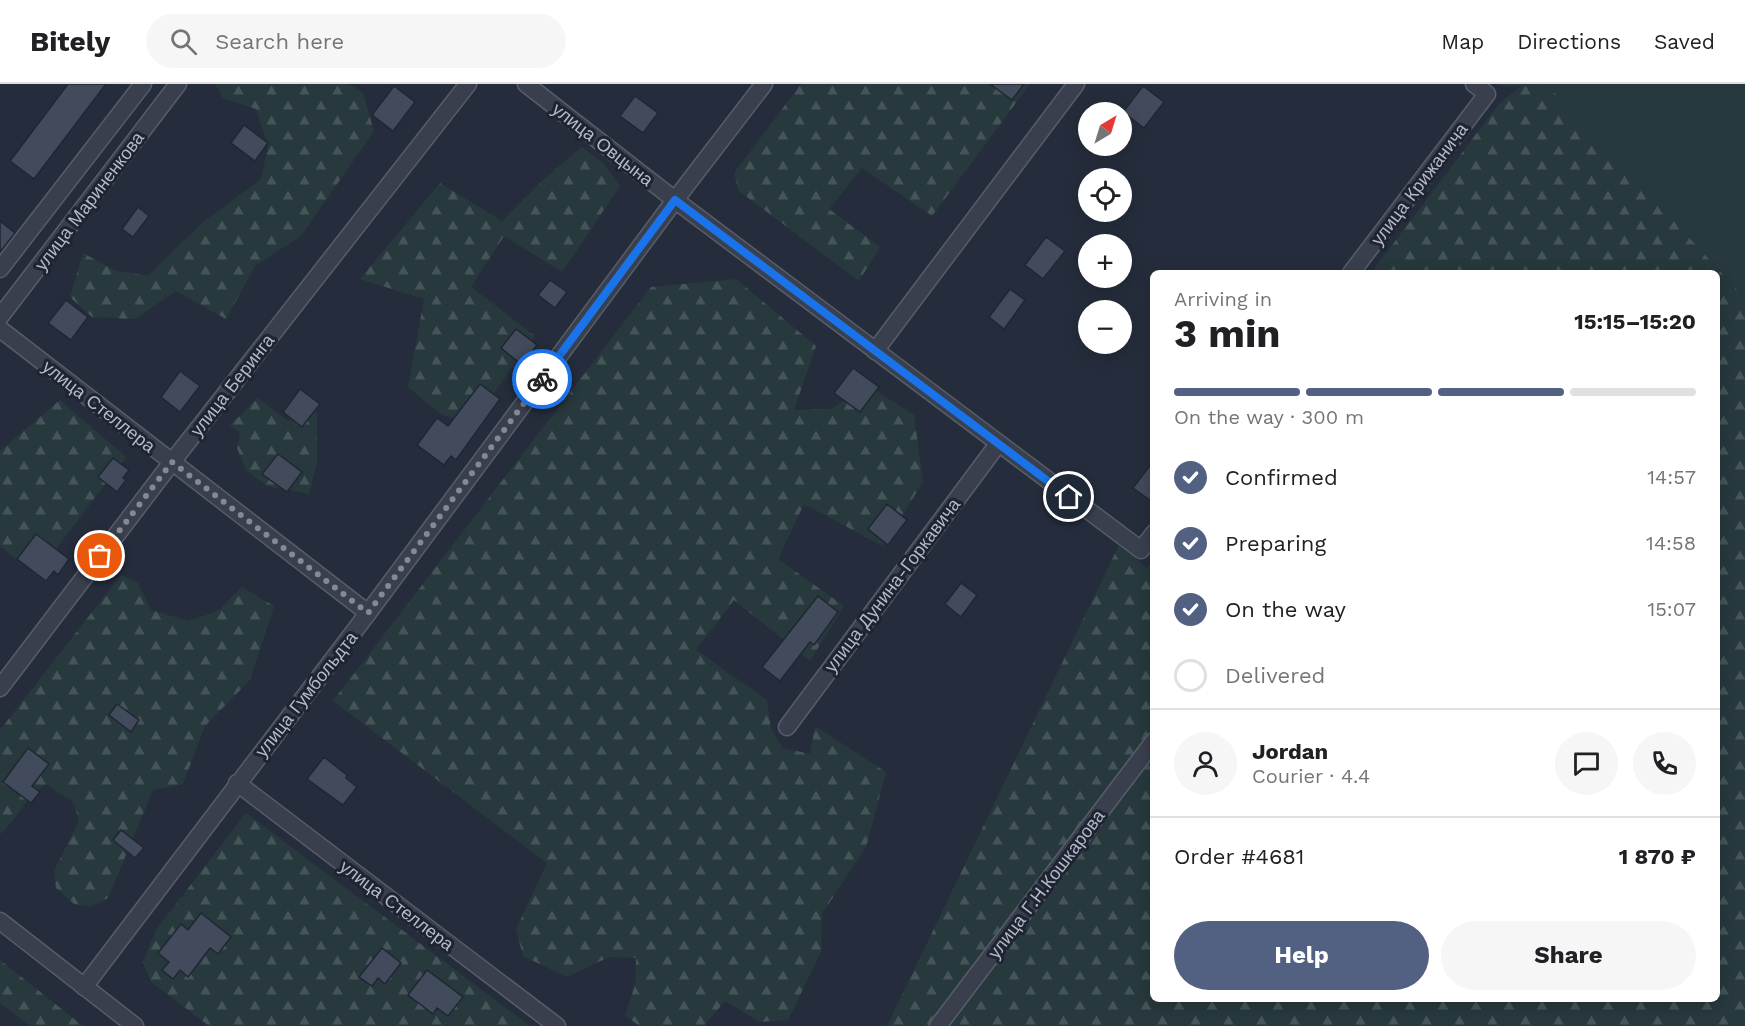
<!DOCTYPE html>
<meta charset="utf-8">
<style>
:root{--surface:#fff;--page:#f6f6f6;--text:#202124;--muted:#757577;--line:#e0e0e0;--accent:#526081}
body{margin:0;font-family:"Work Sans",sans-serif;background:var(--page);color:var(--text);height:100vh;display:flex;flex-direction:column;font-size:22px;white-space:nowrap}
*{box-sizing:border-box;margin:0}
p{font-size:20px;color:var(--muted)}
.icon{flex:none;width:33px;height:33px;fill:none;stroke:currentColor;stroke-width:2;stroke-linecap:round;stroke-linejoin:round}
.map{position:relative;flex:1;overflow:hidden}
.details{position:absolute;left:1150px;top:186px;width:570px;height:732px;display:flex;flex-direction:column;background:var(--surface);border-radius:9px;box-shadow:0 3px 15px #0003}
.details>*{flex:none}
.needle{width:39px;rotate:38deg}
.controls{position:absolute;left:1078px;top:18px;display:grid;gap:12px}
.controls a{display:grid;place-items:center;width:54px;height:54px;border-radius:50%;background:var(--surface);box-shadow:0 3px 15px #0003;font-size:30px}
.pin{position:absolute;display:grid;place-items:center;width:51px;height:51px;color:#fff;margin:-26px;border:3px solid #fff;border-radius:50%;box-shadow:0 2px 6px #0007}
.courier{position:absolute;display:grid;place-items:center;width:60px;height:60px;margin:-30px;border:4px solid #1a73e8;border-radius:50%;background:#fff;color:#222;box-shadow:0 2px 8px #0007}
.overview em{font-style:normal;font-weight:700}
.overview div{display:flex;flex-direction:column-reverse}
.overview{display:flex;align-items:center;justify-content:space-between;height:102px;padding:0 24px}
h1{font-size:39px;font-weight:700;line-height:45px}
.bar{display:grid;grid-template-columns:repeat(4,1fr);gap:9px 6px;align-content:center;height:72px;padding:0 24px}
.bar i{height:8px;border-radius:4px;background:var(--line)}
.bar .on{background:var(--accent)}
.bar p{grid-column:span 4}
.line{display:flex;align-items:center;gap:15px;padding:0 24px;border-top:2px solid var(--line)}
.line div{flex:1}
.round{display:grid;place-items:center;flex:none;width:63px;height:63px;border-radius:32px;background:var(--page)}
ol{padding:0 24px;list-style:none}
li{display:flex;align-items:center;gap:18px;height:66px}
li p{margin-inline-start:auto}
li .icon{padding:6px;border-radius:50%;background:var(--accent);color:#fff;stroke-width:4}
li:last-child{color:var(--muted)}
li i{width:33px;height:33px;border:3px solid var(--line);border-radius:50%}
.cta{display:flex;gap:12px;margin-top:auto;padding:12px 24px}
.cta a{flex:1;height:69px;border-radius:36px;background:var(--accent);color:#fff;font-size:24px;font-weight:700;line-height:69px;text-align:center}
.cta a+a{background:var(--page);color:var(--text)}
header{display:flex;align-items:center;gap:36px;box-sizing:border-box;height:84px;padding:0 30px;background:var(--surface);border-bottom:2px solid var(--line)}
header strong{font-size:28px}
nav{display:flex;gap:33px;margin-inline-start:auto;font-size:21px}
.search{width:420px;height:54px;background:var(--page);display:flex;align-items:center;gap:15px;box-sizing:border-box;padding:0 21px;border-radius:33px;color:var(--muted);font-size:22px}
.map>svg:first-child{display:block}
.grass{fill:#27393d}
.forest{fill:url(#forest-firs)}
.building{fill:#424b5b;stroke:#202633;stroke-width:1.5}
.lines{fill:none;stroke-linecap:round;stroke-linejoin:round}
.minor-casing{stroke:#575d6a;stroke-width:19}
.minor{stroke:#393f4c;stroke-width:16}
.done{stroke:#838997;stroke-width:6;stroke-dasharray:0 10.8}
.route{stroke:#1a73e8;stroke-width:8}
.labels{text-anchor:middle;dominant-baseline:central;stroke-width:6;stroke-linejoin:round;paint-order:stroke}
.street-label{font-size:18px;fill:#b5bac8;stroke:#1e2431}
</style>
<header>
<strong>Bitely</strong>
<div class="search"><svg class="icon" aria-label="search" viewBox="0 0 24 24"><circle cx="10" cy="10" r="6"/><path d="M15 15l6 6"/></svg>Search here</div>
<nav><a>Map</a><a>Directions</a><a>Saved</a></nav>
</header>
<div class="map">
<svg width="1745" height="942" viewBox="0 0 1745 942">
<defs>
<pattern id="forest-firs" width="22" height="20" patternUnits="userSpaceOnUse" patternTransform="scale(1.5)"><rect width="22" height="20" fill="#27393d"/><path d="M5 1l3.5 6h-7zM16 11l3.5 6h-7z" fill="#445458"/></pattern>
</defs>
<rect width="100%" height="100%" fill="#252d3c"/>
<polygon class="grass" points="1496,0 1745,0 1745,214 1555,9 1538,2 1499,2"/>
<g class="forest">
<polygon points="215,0 349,0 363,9 374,47 301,152 255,182 226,235 176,207 135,235 92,233 70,213 83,169 114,186 148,192 203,138 261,95 268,62 256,25 223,14"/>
<polygon points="801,0 1030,0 932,132 862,84 829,125 880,163 859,197 739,107 734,89"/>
<polygon points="1521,2 1538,2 1555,9 1745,214 1745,942 887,942 1119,461 1147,484 1153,476 1154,915 1718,915 1718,189 1371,189 1498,21"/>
<polygon points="582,63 603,79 620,102 562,188 504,152 471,203 535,252 473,338 442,331 408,303 424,215 360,195 440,99 502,137 544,95"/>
<polygon points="736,195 816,262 794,326 831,325 867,301 914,331 923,398 883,462 804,420 778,475 844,522 810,577 734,516 696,566 767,616 771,645 783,664 810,670 815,642 886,688 866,763 822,830 821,868 788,936 760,938 725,917 704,942 639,942 625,931 635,901 636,874 609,873 567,893 523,872 516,845 547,779 333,617 651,203"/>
<polygon points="258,314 288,337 309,314 317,328 317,378 309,410 267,402 246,386 237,364 240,349 230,341"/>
<polygon points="60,316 126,373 36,491 0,462 0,367"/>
<path d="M 121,491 L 138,499 L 151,526 L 189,537 L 218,527 L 242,503 L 274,522 L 250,596 L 205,642 L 183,700 L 153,706 L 108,814 L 90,823 L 74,820 L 56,804 L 54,787 L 79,737 L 74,719 L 47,700 C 26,710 18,736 0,750 L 0,646 Z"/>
<polygon points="246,729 530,942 209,942 151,898 143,878 156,846"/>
<polygon points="0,876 83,942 30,942 0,919"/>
</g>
<g class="building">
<polygon points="68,0 106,0 34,95 10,77"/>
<polygon points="990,0 1024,0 1012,16"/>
<polygon points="394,2 415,18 393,47 372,31"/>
<polygon points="1143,2 1164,18 1144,44 1123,28"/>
<polygon points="635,12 658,29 643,49 620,32"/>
<polygon points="244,41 268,59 255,77 231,59"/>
<polygon points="138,123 149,132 133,153 122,145"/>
<polygon points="0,137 15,149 0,168"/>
<polygon points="1046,153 1065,167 1043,195 1025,181"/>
<polygon points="550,196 567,208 555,224 538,211"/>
<polygon points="1010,205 1025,216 1004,245 989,233"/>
<polygon points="66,216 88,233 71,256 48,239"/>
<polygon points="516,245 537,261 522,281 501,264"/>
<polygon points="853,284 879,303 860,328 834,309"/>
<polygon points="180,287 200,302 180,328 161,313"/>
<polygon points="480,300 500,315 456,376 451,372 444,381 417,361 437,334 448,342"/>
<polygon points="300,305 320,320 302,343 283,328"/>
<polygon points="278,370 302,388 287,408 262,390"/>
<polygon points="113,374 129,386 123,394 126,396 117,408 98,393"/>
<polygon points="1154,376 1154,419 1133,404"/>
<polygon points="887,420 907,436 888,461 868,445"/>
<polygon points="36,450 69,475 58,491 54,487 46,497 17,475"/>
<polygon points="961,499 977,511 961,533 945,520"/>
<polygon points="818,512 838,528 814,561 810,558 780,597 762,583"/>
<polygon points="117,620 139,636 131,648 109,631"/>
<polygon points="28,664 49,680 32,702 40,708 31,719 3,698"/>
<polygon points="324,673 347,691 346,694 357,703 343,721 307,695"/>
<polygon points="121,746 144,764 135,774 113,756"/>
<polygon points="201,829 231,853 218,870 210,864 188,893 180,886 173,895 162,886 169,878 158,869 181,840 188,846"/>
<polygon points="382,864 401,879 385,900 378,894 372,902 359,893"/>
<polygon points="427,886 463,913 448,932 437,924 433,930 408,911"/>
</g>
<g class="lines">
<defs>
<g id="minor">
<polyline points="526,0 675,116 1141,466 1154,449"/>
<polyline points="0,185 143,0"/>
<polyline points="1351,189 1487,10 1474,0"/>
<polyline points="0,233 178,0"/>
<polyline points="0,245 368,529"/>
<polyline points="875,267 1076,0"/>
<polyline points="0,604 172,378 468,0"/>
<polyline points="787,643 998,360"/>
<polyline points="237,699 557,942"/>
<polyline points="0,837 135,942"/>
<polyline points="84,903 368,529 675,116 764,0"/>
<polyline points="938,942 1154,657"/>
</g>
</defs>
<use href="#minor" class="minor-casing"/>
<use href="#minor" class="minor"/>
</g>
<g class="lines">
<polyline class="done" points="100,472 172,378 368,529 542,295"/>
<polyline class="route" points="542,295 675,116 1069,413"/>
</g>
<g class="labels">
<g class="street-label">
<text transform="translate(603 60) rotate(38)">улица Овцына</text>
<text transform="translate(1419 100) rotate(-53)">улица Крижанича</text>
<text transform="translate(89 117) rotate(-53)">улица Мариненкова</text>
<text transform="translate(232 301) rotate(-52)">улица Беринга</text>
<text transform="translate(99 322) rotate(38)">улица Стеллера</text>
<text transform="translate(892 501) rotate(-53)">улица Дунина-Горкавича</text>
<text transform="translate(306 610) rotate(-52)">улица Гумбольдта</text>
<text transform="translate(1046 800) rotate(-53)">улица Г.Н.Кошкарова</text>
<text transform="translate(397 821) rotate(37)">улица Стеллера</text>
</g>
</g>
</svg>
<div class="controls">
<a><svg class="needle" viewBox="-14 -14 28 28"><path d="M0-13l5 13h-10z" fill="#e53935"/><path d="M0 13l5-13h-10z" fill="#757577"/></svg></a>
<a><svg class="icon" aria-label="locate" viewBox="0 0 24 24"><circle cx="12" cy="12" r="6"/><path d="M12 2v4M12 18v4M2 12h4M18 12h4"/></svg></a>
<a>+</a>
<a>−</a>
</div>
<div class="pin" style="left:100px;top:472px;background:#ea580c"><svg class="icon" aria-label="bag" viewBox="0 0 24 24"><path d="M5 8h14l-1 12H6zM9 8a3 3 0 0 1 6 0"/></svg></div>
<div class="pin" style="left:1069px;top:413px;background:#1f2937"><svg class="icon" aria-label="home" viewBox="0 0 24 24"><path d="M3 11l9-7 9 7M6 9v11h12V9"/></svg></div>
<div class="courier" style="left:542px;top:295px"><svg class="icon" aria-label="bike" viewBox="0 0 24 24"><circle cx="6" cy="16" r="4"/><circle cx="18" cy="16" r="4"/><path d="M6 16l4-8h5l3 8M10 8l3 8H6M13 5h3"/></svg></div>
<section class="details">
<div class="overview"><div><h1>3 min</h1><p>Arriving in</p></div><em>15:15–15:20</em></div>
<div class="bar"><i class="on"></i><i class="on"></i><i class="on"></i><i></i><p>On the way · 300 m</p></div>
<ol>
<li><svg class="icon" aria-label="check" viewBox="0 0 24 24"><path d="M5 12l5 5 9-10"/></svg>Confirmed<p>14:57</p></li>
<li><svg class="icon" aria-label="check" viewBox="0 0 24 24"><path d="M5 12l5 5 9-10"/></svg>Preparing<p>14:58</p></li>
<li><svg class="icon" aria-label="check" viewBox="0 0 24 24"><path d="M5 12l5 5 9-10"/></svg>On the way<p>15:07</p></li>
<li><i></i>Delivered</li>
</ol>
<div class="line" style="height:108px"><a class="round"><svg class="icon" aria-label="person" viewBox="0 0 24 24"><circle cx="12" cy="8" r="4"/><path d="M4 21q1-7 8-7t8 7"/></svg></a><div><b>Jordan</b><p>Courier · 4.4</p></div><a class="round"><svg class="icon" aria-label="chat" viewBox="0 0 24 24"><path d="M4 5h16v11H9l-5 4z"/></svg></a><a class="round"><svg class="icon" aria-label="phone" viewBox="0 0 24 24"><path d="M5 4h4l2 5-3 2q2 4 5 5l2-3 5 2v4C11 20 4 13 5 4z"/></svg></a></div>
<div class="line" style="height:78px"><div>Order #4681</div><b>1 870 ₽</b></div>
<div class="cta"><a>Help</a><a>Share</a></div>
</section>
</div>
